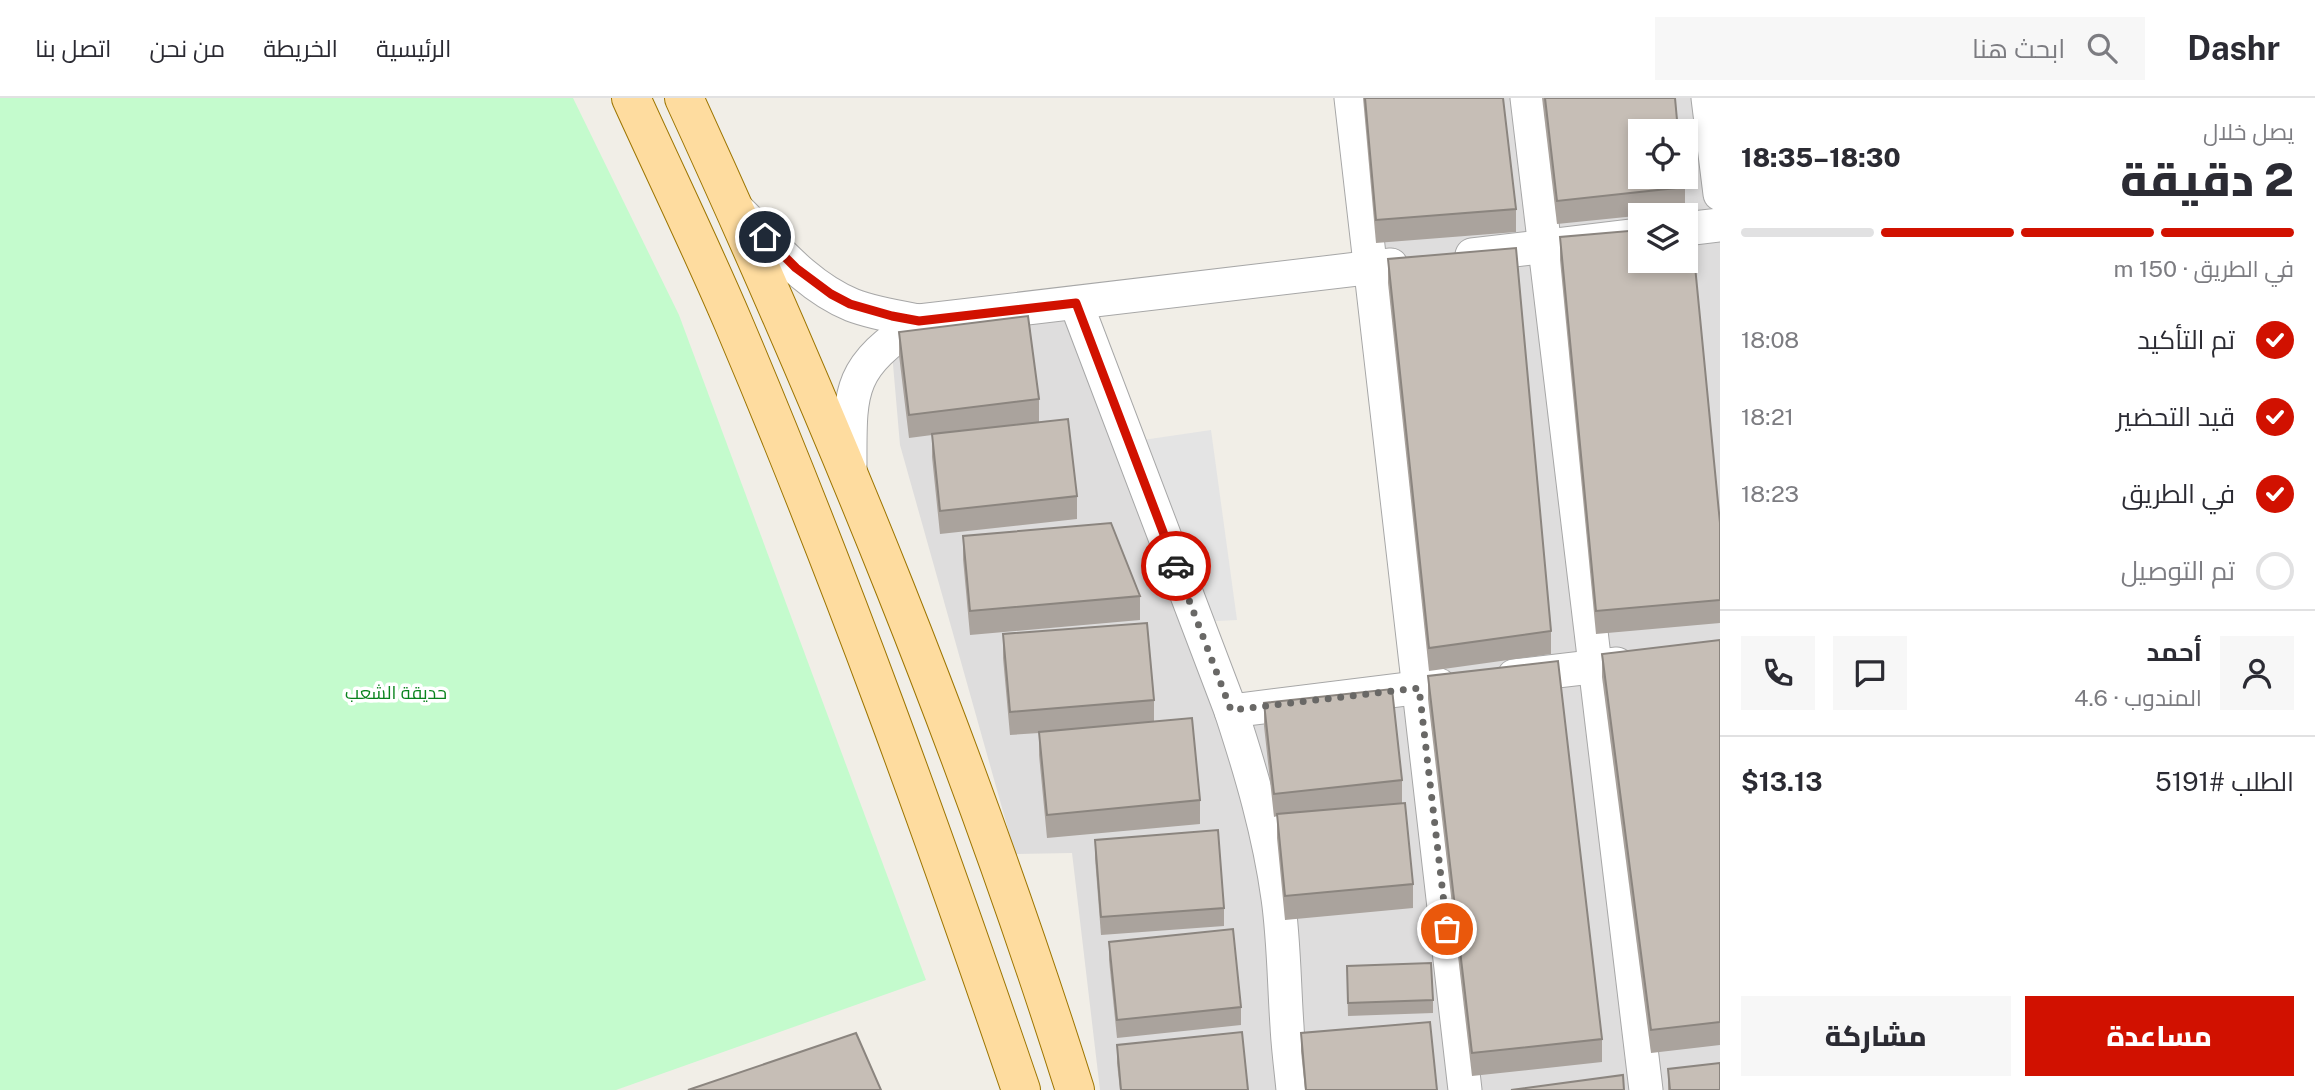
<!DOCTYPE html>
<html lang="ar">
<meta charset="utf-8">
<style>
:root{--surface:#fff;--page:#f7f7f7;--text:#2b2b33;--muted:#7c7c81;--line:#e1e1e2;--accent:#d11100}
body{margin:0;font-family:"Public Sans",Cairo,sans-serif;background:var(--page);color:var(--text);direction:rtl;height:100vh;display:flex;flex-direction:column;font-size:26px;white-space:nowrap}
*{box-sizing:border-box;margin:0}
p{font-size:23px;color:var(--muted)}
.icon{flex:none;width:38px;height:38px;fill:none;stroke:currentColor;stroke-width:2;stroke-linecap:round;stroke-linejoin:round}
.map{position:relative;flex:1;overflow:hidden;direction:ltr}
.sheet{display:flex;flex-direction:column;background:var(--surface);width:595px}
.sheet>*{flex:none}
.tools{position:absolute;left:1628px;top:21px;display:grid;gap:14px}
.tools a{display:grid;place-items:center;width:70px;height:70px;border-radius:0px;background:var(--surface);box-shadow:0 4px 10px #0003;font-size:35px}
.pin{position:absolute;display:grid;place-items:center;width:60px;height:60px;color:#fff;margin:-30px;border:4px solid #fff;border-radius:50%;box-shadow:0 2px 7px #0007}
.courier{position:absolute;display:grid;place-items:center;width:70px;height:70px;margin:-35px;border:5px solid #d11100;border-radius:50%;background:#fff;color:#222;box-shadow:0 2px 9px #0007}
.overview em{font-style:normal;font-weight:800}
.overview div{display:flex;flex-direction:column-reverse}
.overview{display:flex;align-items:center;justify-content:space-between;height:119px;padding:0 21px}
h1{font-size:46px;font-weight:800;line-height:52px}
.bar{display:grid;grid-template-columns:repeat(4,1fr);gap:10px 7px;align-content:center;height:84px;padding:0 21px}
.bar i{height:9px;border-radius:5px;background:var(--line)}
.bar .current{background:var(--accent)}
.bar p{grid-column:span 4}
.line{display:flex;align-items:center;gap:18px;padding:0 21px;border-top:2px solid var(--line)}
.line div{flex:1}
.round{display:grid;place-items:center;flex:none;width:74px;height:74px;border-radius:0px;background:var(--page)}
ol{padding:0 21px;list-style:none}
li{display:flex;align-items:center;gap:21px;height:77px}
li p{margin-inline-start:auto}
li .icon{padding:7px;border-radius:50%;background:var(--accent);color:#fff;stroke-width:4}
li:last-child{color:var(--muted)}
li i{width:38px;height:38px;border:4px solid var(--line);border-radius:50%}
.primary-button{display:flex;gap:14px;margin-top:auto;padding:14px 21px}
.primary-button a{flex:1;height:80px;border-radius:0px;background:var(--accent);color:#fff;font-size:28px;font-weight:800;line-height:80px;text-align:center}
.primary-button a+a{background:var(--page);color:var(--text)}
header{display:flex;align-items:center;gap:42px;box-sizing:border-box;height:98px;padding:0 35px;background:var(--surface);border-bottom:2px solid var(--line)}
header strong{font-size:33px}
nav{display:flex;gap:38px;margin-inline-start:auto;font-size:24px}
.search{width:490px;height:63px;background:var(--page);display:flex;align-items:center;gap:18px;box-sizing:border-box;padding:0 24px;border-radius:0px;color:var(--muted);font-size:26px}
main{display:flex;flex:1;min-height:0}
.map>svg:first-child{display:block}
.residential{fill:#dedddd;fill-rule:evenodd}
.park{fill:#c4fbcd}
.parking{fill:#e4e4e4}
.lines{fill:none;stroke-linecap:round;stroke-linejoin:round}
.minor-casing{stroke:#a7a7a7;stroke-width:35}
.primary-casing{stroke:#9d7500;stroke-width:40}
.minor{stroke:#fff;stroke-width:33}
.primary{stroke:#fedc9f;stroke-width:38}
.wall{fill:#aaa39d}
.building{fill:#c6beb6;stroke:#8b857f;stroke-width:2}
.done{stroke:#696866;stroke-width:7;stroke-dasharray:0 12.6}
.route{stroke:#d11100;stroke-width:9}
.labels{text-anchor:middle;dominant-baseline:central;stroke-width:7;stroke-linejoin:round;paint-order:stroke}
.park-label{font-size:18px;fill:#09831d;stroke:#fff}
</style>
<header>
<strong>Dashr</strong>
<div class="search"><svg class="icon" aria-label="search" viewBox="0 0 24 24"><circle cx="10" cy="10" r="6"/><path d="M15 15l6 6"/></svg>ابحث هنا</div>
<nav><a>الرئيسية</a><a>الخريطة</a><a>من نحن</a><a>اتصل بنا</a></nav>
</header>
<main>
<section class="sheet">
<div class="overview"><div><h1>2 دقيقة</h1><p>يصل خلال</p></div><em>18:30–18:35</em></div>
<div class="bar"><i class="current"></i><i class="current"></i><i class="current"></i><i></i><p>في الطريق · 150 m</p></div>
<ol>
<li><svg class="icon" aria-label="check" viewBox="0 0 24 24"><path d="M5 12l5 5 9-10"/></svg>تم التأكيد<p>18:08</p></li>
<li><svg class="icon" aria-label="check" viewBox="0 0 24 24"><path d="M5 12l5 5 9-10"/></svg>قيد التحضير<p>18:21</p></li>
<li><svg class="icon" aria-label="check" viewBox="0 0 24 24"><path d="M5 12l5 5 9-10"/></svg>في الطريق<p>18:23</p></li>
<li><i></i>تم التوصيل</li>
</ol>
<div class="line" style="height:126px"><a class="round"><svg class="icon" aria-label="person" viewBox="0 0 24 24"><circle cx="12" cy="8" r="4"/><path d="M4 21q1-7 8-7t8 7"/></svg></a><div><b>أحمد</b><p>المندوب · 4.6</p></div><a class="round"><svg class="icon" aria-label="chat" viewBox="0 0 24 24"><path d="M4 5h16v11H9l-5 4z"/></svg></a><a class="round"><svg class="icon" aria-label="phone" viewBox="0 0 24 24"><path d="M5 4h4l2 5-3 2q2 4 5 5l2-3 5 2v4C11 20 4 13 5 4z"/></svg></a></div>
<div class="line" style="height:91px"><div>الطلب #5191</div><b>$13.13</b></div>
<div class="primary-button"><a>مساعدة</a><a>مشاركة</a></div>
</section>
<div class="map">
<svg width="1720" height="992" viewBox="0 0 1720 992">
<rect width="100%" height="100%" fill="#f1eee7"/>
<path class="residential" d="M 1359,0 L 1720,0 L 1720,992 L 1100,992 L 1072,755 L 1015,756 L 900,347 L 892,255 L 1072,213 L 1236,616 L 1421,599 ZM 1640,33 L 1685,33 L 1685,79 L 1640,79 ZM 1640,117 L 1685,117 L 1685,163 L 1640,163 Z"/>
<polygon class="park" points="0,0 573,0 679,217 926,882 616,992 0,992"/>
<polygon class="parking" points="1211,332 1237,522 1199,524 1136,343"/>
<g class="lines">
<defs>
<g id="minor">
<polyline points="1351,0 1465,992"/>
<polyline points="1527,0 1646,992"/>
<polyline points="1708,0 1720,96"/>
<path d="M 737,111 C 772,145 805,188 852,207 C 873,215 897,219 919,223 L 1391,167"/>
<polyline points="1685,131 1720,127"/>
<polyline points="1472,157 1640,137"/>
<path d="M 1076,205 L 1231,613 C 1251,674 1269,735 1278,800 C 1284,842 1284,885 1287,928 C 1288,949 1291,971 1293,992"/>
<path d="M 850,374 C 850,292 846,271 919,223"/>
<polyline points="1514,578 1617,566"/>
<polyline points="1231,613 1439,587"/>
</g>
<g id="primary">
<path d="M 631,0 C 665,75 701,149 733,224 C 840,476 933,734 1021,992"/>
<path d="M 684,0 C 832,323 968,653 1075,992"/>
</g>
</defs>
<use href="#minor" class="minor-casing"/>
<use href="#primary" class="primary-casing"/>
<use href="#minor" class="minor"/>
<use href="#primary" class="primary"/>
</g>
<g class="wall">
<polygon points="1363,0 1503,0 1516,111 1516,134 1376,145"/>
<polygon points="1542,0 1675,0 1685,89 1685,113 1557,126"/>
<polygon points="1560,139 1720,425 1720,525 1596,536 1560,162"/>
<polygon points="1388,161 1551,533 1551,556 1429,573 1388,185"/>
<polygon points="899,234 1039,301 1039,324 1077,398 1077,421 940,436 932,359 932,337 909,340 899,257"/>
<polygon points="963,438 1140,498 1140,522 970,537 963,461"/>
<polygon points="1003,536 1154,602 1154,623 1200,702 1200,726 1047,740 1039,657 1039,635 1010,637 1003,560"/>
<polygon points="1720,542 1720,947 1651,955 1602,579 1602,556"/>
<polygon points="1428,578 1602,941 1602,964 1472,978 1428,601"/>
<polygon points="1264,605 1402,682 1402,705 1413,786 1413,810 1285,822 1277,740 1277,718 1274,719 1264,628"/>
<polygon points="1095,742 1224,810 1224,828 1101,837 1095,760"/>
<polygon points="1109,844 1241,909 1241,927 1117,940 1109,862"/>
<polygon points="1347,880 1433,902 1433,915 1348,918"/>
<polygon points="1301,935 1437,992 1305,992 1301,953"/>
<polygon points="1117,947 1248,992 1120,992 1117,965"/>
<polygon points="1668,971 1720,992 1668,992"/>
</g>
<g class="building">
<polygon points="1365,0 1503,0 1516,111 1376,122"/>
<polygon points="1545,0 1675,0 1678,33 1640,33 1640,79 1684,79 1685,89 1557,103"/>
<polygon points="1691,127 1720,425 1720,502 1596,513 1560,139 1640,132 1640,163 1685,163 1685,128"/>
<polygon points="1516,150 1551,533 1429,550 1388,161"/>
<polygon points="1028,218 1039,301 909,317 899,234"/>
<polygon points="1068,321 1077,398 940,413 932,336"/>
<polygon points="1111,425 1140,498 970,513 963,438"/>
<polygon points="1147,525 1154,602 1010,614 1003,536"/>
<polygon points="1720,542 1720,924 1651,932 1602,556"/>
<polygon points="1558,563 1602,941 1472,955 1428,578"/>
<polygon points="1392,591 1402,682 1274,696 1264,605"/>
<polygon points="1192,620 1200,702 1047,717 1039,634"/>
<polygon points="1405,705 1413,786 1285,798 1277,716"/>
<polygon points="1218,732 1224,810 1101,819 1095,742"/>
<polygon points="1233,831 1241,909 1117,922 1109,844"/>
<polygon points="1431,865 1433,902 1348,905 1347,868"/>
<polygon points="1430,924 1437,992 1306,992 1301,935"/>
<polygon points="1242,934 1248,992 1121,992 1117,947"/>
<polygon points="856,935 881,992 688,992"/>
<polygon points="1720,965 1720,992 1670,992 1668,971"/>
<polygon points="1623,977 1624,992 1511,992"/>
</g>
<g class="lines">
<polyline class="done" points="1176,468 1231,612 1419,590 1447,831"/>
<polyline class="route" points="765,139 796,170 831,196 850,206 892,218 919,223 1076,205 1176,468"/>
</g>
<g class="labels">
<g class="park-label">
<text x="396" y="594">حديقة الشعب</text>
</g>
</g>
</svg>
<div class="tools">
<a><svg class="icon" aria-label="locate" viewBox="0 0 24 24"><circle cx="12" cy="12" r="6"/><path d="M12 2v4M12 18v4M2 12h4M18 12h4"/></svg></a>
<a><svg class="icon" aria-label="layers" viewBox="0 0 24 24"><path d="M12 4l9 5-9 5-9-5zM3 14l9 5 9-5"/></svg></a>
</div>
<div class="pin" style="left:1447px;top:831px;background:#ea580c"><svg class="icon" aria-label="bag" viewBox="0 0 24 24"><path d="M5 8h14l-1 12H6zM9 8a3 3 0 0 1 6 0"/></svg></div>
<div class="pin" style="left:765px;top:139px;background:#1f2937"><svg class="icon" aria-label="home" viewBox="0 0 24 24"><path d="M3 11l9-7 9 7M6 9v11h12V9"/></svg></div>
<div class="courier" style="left:1176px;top:468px"><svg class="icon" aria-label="car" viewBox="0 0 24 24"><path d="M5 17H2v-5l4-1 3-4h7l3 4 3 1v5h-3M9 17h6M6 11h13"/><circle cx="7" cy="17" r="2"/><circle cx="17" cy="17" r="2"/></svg></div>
</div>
</main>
